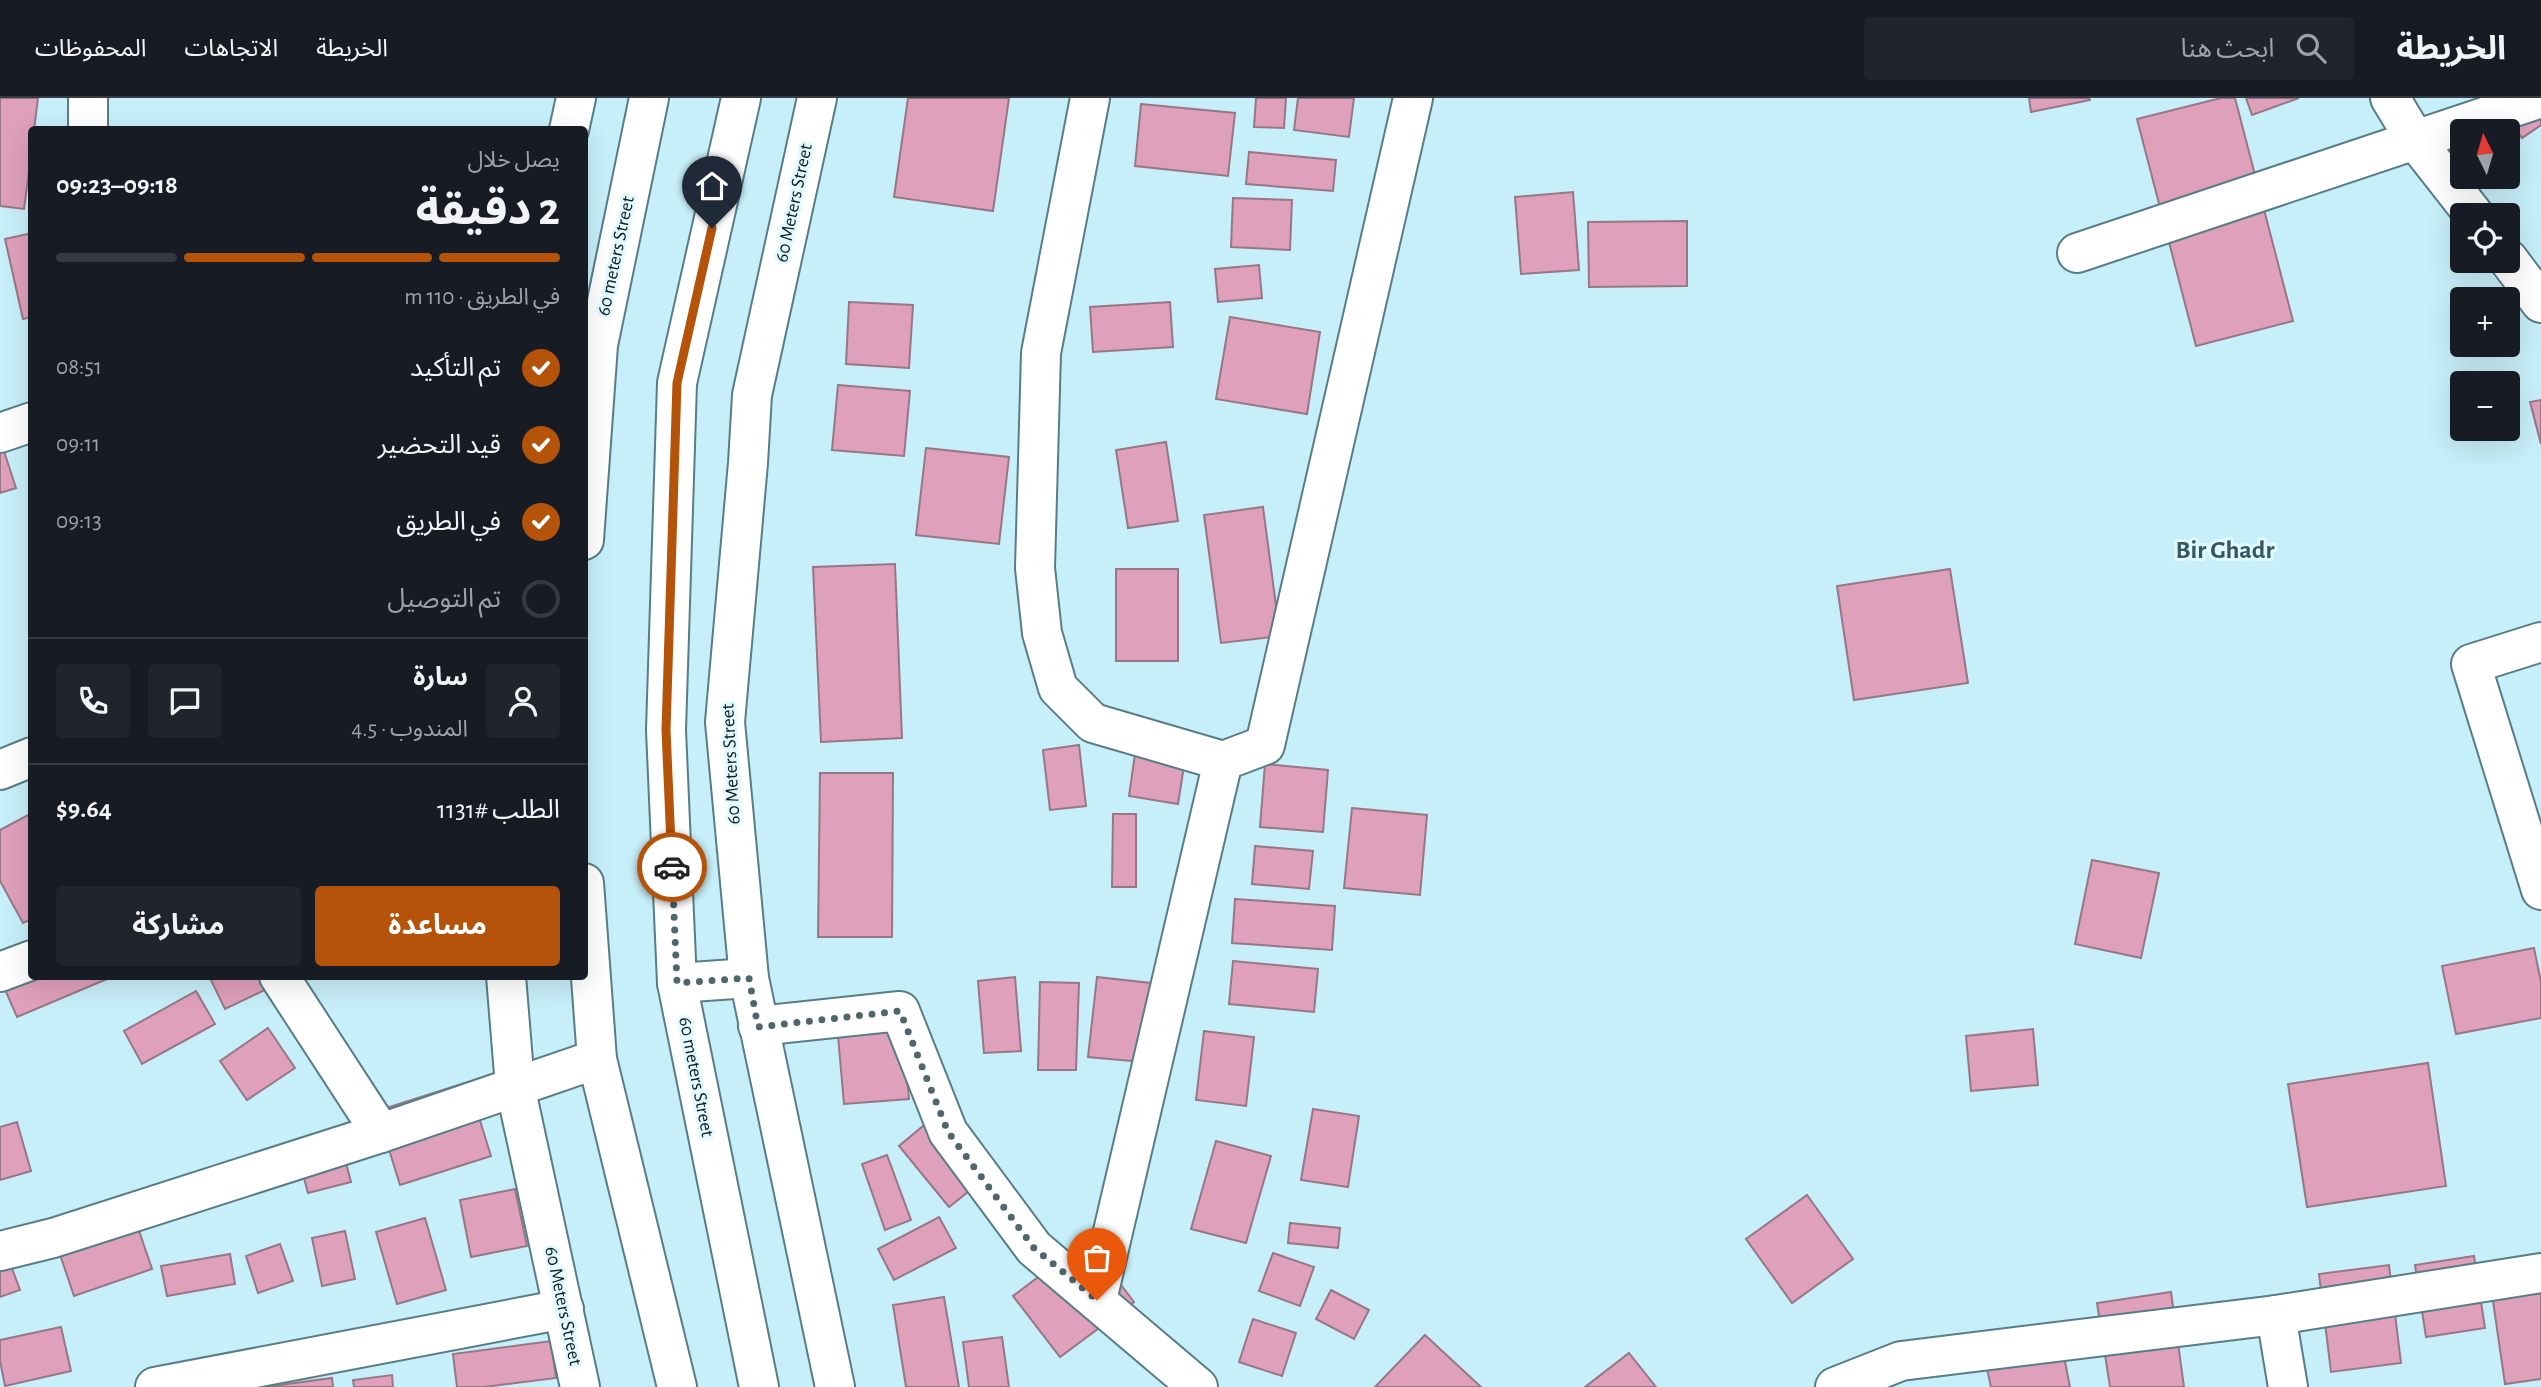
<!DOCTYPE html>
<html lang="ar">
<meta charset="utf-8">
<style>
:root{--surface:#171b24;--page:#20242c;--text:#f1f3f6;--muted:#9ea1a6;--line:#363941;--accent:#b45309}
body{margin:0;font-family:"Alegreya Sans","Noto Sans Arabic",sans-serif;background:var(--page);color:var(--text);direction:rtl;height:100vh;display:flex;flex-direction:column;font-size:26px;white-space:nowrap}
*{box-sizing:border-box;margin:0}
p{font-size:23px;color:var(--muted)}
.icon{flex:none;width:38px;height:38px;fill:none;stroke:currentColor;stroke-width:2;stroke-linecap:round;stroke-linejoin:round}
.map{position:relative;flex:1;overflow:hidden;direction:ltr}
.side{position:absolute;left:28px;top:28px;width:560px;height:854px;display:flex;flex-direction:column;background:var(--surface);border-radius:7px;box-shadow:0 7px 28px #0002;direction:rtl}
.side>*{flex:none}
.needle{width:46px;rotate:355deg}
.controls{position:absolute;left:2450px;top:21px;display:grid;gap:14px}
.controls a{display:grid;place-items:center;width:70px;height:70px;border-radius:7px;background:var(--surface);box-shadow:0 7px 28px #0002;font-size:35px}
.pin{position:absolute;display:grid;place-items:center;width:60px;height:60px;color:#fff;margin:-72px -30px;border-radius:50% 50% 50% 0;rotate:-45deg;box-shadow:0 0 7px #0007}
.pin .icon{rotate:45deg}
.courier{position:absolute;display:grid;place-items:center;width:70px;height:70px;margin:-35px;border:5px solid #b45309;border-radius:50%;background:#fff;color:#222;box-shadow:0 2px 9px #0007}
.summary em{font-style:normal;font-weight:700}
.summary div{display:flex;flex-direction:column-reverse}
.summary{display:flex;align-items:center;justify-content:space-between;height:119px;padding:0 28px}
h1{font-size:46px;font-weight:700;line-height:52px}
.bar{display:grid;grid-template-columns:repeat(4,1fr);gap:10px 7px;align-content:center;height:84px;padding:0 28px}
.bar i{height:9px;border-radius:5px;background:var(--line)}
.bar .on{background:var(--accent)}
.bar p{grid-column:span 4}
.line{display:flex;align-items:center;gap:18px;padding:0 28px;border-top:2px solid var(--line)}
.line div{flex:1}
.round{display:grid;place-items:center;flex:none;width:74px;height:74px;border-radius:7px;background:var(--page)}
ol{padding:0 28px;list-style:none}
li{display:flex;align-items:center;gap:21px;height:77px}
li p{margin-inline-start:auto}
li .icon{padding:7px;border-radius:50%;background:var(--accent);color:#fff;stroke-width:4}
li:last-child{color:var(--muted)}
li i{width:38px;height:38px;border:4px solid var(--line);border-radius:50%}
.action{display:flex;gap:14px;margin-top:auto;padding:14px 28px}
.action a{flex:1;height:80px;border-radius:7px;background:var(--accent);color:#fff;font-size:28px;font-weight:700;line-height:80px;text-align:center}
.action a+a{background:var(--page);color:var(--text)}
header{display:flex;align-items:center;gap:42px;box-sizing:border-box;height:98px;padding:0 35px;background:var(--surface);border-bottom:2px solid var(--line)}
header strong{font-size:33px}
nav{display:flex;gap:38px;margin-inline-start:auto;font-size:24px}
.search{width:490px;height:63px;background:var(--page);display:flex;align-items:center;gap:18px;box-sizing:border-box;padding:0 24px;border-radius:7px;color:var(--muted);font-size:26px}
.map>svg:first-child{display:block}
.building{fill:#dea0bb;stroke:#977785;stroke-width:2}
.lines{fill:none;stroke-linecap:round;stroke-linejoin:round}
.minor-casing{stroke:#587d86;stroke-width:42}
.primary-casing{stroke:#587d86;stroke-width:42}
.trunk-casing{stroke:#587d86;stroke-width:42}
.minor{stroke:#fff;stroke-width:38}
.primary{stroke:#fff;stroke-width:38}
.trunk{stroke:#fff;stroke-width:38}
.done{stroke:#4f666c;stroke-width:7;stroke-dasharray:0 12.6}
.route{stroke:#b45309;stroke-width:9}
.labels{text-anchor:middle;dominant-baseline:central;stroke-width:6;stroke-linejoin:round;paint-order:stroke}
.street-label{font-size:19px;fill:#0e1d20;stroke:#e1f9ff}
.district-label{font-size:26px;font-weight:bold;fill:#345860;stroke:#e1f9ff}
</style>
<header>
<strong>الخريطة</strong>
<div class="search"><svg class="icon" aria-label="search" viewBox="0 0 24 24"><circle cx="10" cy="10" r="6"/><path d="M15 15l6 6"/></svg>ابحث هنا</div>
<nav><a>الخريطة</a><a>الاتجاهات</a><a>المحفوظات</a></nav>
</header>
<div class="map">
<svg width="2541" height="1289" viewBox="0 0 2541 1289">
<rect width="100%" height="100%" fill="#c7eff9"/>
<g class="building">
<polygon points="0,0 38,0 34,32 32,32 32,51 24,111 0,108"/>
<polygon points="908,0 1009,0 993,113 894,99"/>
<polygon points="1256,0 1286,0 1284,30 1254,29"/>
<polygon points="1298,0 1354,0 1349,39 1294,32"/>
<polygon points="2029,0 2089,0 2090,2 2031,14"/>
<polygon points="2221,0 2235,0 2293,223 2196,248 2137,21"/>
<polygon points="2246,0 2299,0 2252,17"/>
<polygon points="2494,0 2541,0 2541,27 2522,40"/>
<polygon points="1141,6 1235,15 1228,78 1135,68"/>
<polygon points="1249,54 1336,62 1333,93 1246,86"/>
<polygon points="1573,94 1579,172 1521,176 1515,99"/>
<polygon points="1233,100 1292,102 1290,152 1231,149"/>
<polygon points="1687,123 1687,188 1589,189 1588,124"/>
<polygon points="32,135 32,219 23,221 5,141"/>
<polygon points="1259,167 1262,200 1218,204 1215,171"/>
<polygon points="849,204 913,207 909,270 846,266"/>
<polygon points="1170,204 1173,249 1093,254 1090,209"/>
<polygon points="1230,219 1320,234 1307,316 1216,301"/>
<polygon points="838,287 910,293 904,358 832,352"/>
<polygon points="2541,302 2541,346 2530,304"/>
<polygon points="0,341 16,390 0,395"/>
<polygon points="1166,344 1178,423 1128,430 1116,352"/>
<polygon points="926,350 1009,359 999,446 916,437"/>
<polygon points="1263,409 1280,538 1221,545 1204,417"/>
<polygon points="895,466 902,640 821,644 813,469"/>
<rect x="1116" y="471" width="62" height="92"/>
<polygon points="1950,471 1968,585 1854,602 1837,488"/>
<polygon points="1138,635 1188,643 1178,706 1129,698"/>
<polygon points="1079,647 1086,708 1050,712 1043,652"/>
<polygon points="1265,666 1328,672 1323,734 1260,729"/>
<polygon points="820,675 893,675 892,839 818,839"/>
<polygon points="1352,710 1427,717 1420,797 1344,790"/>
<polygon points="1113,716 1136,716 1136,789 1112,789"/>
<polygon points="28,717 32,724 32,821 23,825 0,783 0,732"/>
<polygon points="1255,748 1313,753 1309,791 1252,786"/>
<polygon points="2092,762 2159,775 2141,860 2075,846"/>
<polygon points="1235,801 1335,808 1332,852 1232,845"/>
<polygon points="2534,850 2541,884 2541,920 2456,936 2442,868"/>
<polygon points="1233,863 1318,871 1314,914 1229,906"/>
<polygon points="114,878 17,919 0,880 32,878"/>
<polygon points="209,878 276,878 279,885 225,911"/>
<polygon points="1015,879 1021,953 984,955 978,883"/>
<polygon points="1097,879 1151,885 1142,964 1088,959"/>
<polygon points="1040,884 1079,885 1076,972 1038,972"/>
<polygon points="196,893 215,926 142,966 124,933"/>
<polygon points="900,898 909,1001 844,1006 835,904"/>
<polygon points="268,930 295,970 247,1002 220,963"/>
<polygon points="2033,931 2038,987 1971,993 1966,938"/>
<polygon points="1204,933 1254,939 1246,1008 1196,1002"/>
<polygon points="2428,965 2446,1088 2307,1109 2288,986"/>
<polygon points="468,984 491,1058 400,1087 377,1013"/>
<polygon points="947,1008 998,1070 949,1109 899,1048"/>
<polygon points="1313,1011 1359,1018 1348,1089 1301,1082"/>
<polygon points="17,1024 31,1073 0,1082 0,1029"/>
<polygon points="338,1034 351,1084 308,1095 295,1046"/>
<polygon points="1216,1043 1271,1058 1246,1145 1191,1131"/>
<polygon points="887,1057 911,1122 885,1132 862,1066"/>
<polygon points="515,1091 527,1148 471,1159 460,1102"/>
<polygon points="1807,1097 1853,1161 1792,1205 1746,1141"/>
<polygon points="129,1103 152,1171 74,1198 51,1130"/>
<polygon points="939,1119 956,1150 894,1182 878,1151"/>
<polygon points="425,1120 446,1192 397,1206 376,1134"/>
<polygon points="1290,1125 1340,1130 1338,1150 1288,1145"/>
<polygon points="345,1133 355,1181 322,1188 312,1140"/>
<polygon points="0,1138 20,1192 0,1199"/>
<polygon points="1087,1142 1134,1204 1060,1259 1013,1198"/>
<polygon points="280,1146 293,1183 258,1195 246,1158"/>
<polygon points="1273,1155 1314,1169 1300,1208 1259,1193"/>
<polygon points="230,1156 235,1186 167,1198 161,1168"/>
<polygon points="2474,1158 2485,1230 2426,1239 2415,1167"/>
<polygon points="2389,1167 2401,1265 2331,1274 2319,1176"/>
<polygon points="2541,1189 2541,1281 2505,1286 2492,1196"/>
<polygon points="1331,1192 1369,1212 1354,1241 1316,1221"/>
<polygon points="2171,1194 2184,1289 2110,1289 2097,1205"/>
<polygon points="944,1199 959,1289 906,1289 893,1207"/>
<polygon points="1253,1221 1296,1235 1282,1278 1239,1264"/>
<polygon points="61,1229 71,1273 5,1288 0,1263 0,1242"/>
<polygon points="1425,1237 1481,1289 1375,1289"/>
<polygon points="1002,1239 1009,1289 969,1289 963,1244"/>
<polygon points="551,1243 556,1280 484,1289 457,1289 453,1256"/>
<polygon points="2062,1248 2070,1289 1991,1289 1985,1262"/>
<polygon points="1629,1255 1656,1289 1585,1289"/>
<polygon points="392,1277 393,1289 354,1289 353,1282"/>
<polygon points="332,1280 333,1289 265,1289"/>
</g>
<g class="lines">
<defs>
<g id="minor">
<polyline points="88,0 88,32"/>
<polyline points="1090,0 1041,255 1035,470 1042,535 1058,590 1093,625 1223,663"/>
<polyline points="2390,0 2416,43 2474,117"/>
<polyline points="2077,155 2541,0"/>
<polyline points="2508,161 2541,205"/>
<polyline points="0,335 32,324"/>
<polyline points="2541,544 2471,566 2541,792"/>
<polyline points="0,672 32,659"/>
<polyline points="0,874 32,862"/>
<polyline points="279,878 381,1035"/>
<polyline points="758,928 900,913 948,1034 1034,1150 1198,1289"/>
<polyline points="0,1153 53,1140 381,1035 597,961"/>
<polyline points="1097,1202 1223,663 1265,647 1413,0"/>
<polyline points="2276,1217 2288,1289"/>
<polyline points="155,1289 564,1211"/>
<polyline points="1835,1289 1901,1263 2276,1217 2541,1175"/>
</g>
<g id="primary">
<polyline points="817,0 752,297 748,365 725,624 749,880 835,1289"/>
<polyline points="569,32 576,0"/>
<polyline points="506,878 515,988 580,1289"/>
</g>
<g id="trunk">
<polyline points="741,0 677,285 666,632 677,885 759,1289"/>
<polyline points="584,442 598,247 649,0"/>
<polyline points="584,785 597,961 677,1289"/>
<polyline points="677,885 749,880"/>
</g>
</defs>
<use href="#minor" class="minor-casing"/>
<use href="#primary" class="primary-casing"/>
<use href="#trunk" class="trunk-casing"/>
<use href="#minor" class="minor"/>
<use href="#primary" class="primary"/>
<use href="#trunk" class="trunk"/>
</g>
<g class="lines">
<polyline class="done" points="672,769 677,885 749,880 758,929 900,913 948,1034 1034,1150 1097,1202"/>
<polyline class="route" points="672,769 666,632 677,285 712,130"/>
</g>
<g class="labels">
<g class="street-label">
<text transform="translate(794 105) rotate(-78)">60 Meters Street</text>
<text transform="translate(616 158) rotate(-78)">60 meters Street</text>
<text transform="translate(731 666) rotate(-93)">60 Meters Street</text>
<text transform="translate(696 979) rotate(79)">60 meters Street</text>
<text transform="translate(563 1208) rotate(78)">60 Meters Street</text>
</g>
<g class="district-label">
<text x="2225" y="452">Bir Ghadr</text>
</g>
</g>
</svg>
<div class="controls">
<a><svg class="needle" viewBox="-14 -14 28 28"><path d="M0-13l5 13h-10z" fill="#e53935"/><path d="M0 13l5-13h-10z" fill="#9ea1a6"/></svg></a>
<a><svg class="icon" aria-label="locate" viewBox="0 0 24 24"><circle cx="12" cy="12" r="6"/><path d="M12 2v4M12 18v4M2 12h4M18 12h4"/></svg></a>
<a>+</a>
<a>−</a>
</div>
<div class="pin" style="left:1097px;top:1202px;background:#ea580c"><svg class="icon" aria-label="bag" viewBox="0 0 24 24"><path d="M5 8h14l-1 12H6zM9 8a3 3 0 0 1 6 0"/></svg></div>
<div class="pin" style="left:712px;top:130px;background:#1f2937"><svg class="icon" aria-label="home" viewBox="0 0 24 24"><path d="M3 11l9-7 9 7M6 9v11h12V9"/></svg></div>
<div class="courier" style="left:672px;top:769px"><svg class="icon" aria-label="car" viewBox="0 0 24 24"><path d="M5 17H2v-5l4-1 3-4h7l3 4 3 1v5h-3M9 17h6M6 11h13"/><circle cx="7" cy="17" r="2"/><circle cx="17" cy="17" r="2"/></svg></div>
<section class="side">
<div class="summary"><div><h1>2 دقيقة</h1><p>يصل خلال</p></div><em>09:18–09:23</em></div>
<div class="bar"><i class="on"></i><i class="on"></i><i class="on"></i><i></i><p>في الطريق · 110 m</p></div>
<ol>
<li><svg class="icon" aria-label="check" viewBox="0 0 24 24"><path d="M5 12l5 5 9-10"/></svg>تم التأكيد<p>08:51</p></li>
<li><svg class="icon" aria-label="check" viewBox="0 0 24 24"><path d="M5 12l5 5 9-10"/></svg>قيد التحضير<p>09:11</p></li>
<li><svg class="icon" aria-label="check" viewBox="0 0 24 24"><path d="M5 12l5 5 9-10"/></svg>في الطريق<p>09:13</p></li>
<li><i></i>تم التوصيل</li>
</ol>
<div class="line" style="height:126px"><a class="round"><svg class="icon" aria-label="person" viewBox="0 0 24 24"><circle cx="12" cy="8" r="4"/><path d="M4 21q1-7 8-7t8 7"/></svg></a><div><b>سارة</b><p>المندوب · 4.5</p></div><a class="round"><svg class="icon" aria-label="chat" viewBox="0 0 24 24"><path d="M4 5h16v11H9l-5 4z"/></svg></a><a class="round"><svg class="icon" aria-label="phone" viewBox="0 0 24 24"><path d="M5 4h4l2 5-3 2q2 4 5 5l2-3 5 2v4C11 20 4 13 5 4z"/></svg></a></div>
<div class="line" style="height:91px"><div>الطلب #1131</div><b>$9.64</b></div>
<div class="action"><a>مساعدة</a><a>مشاركة</a></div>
</section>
</div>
